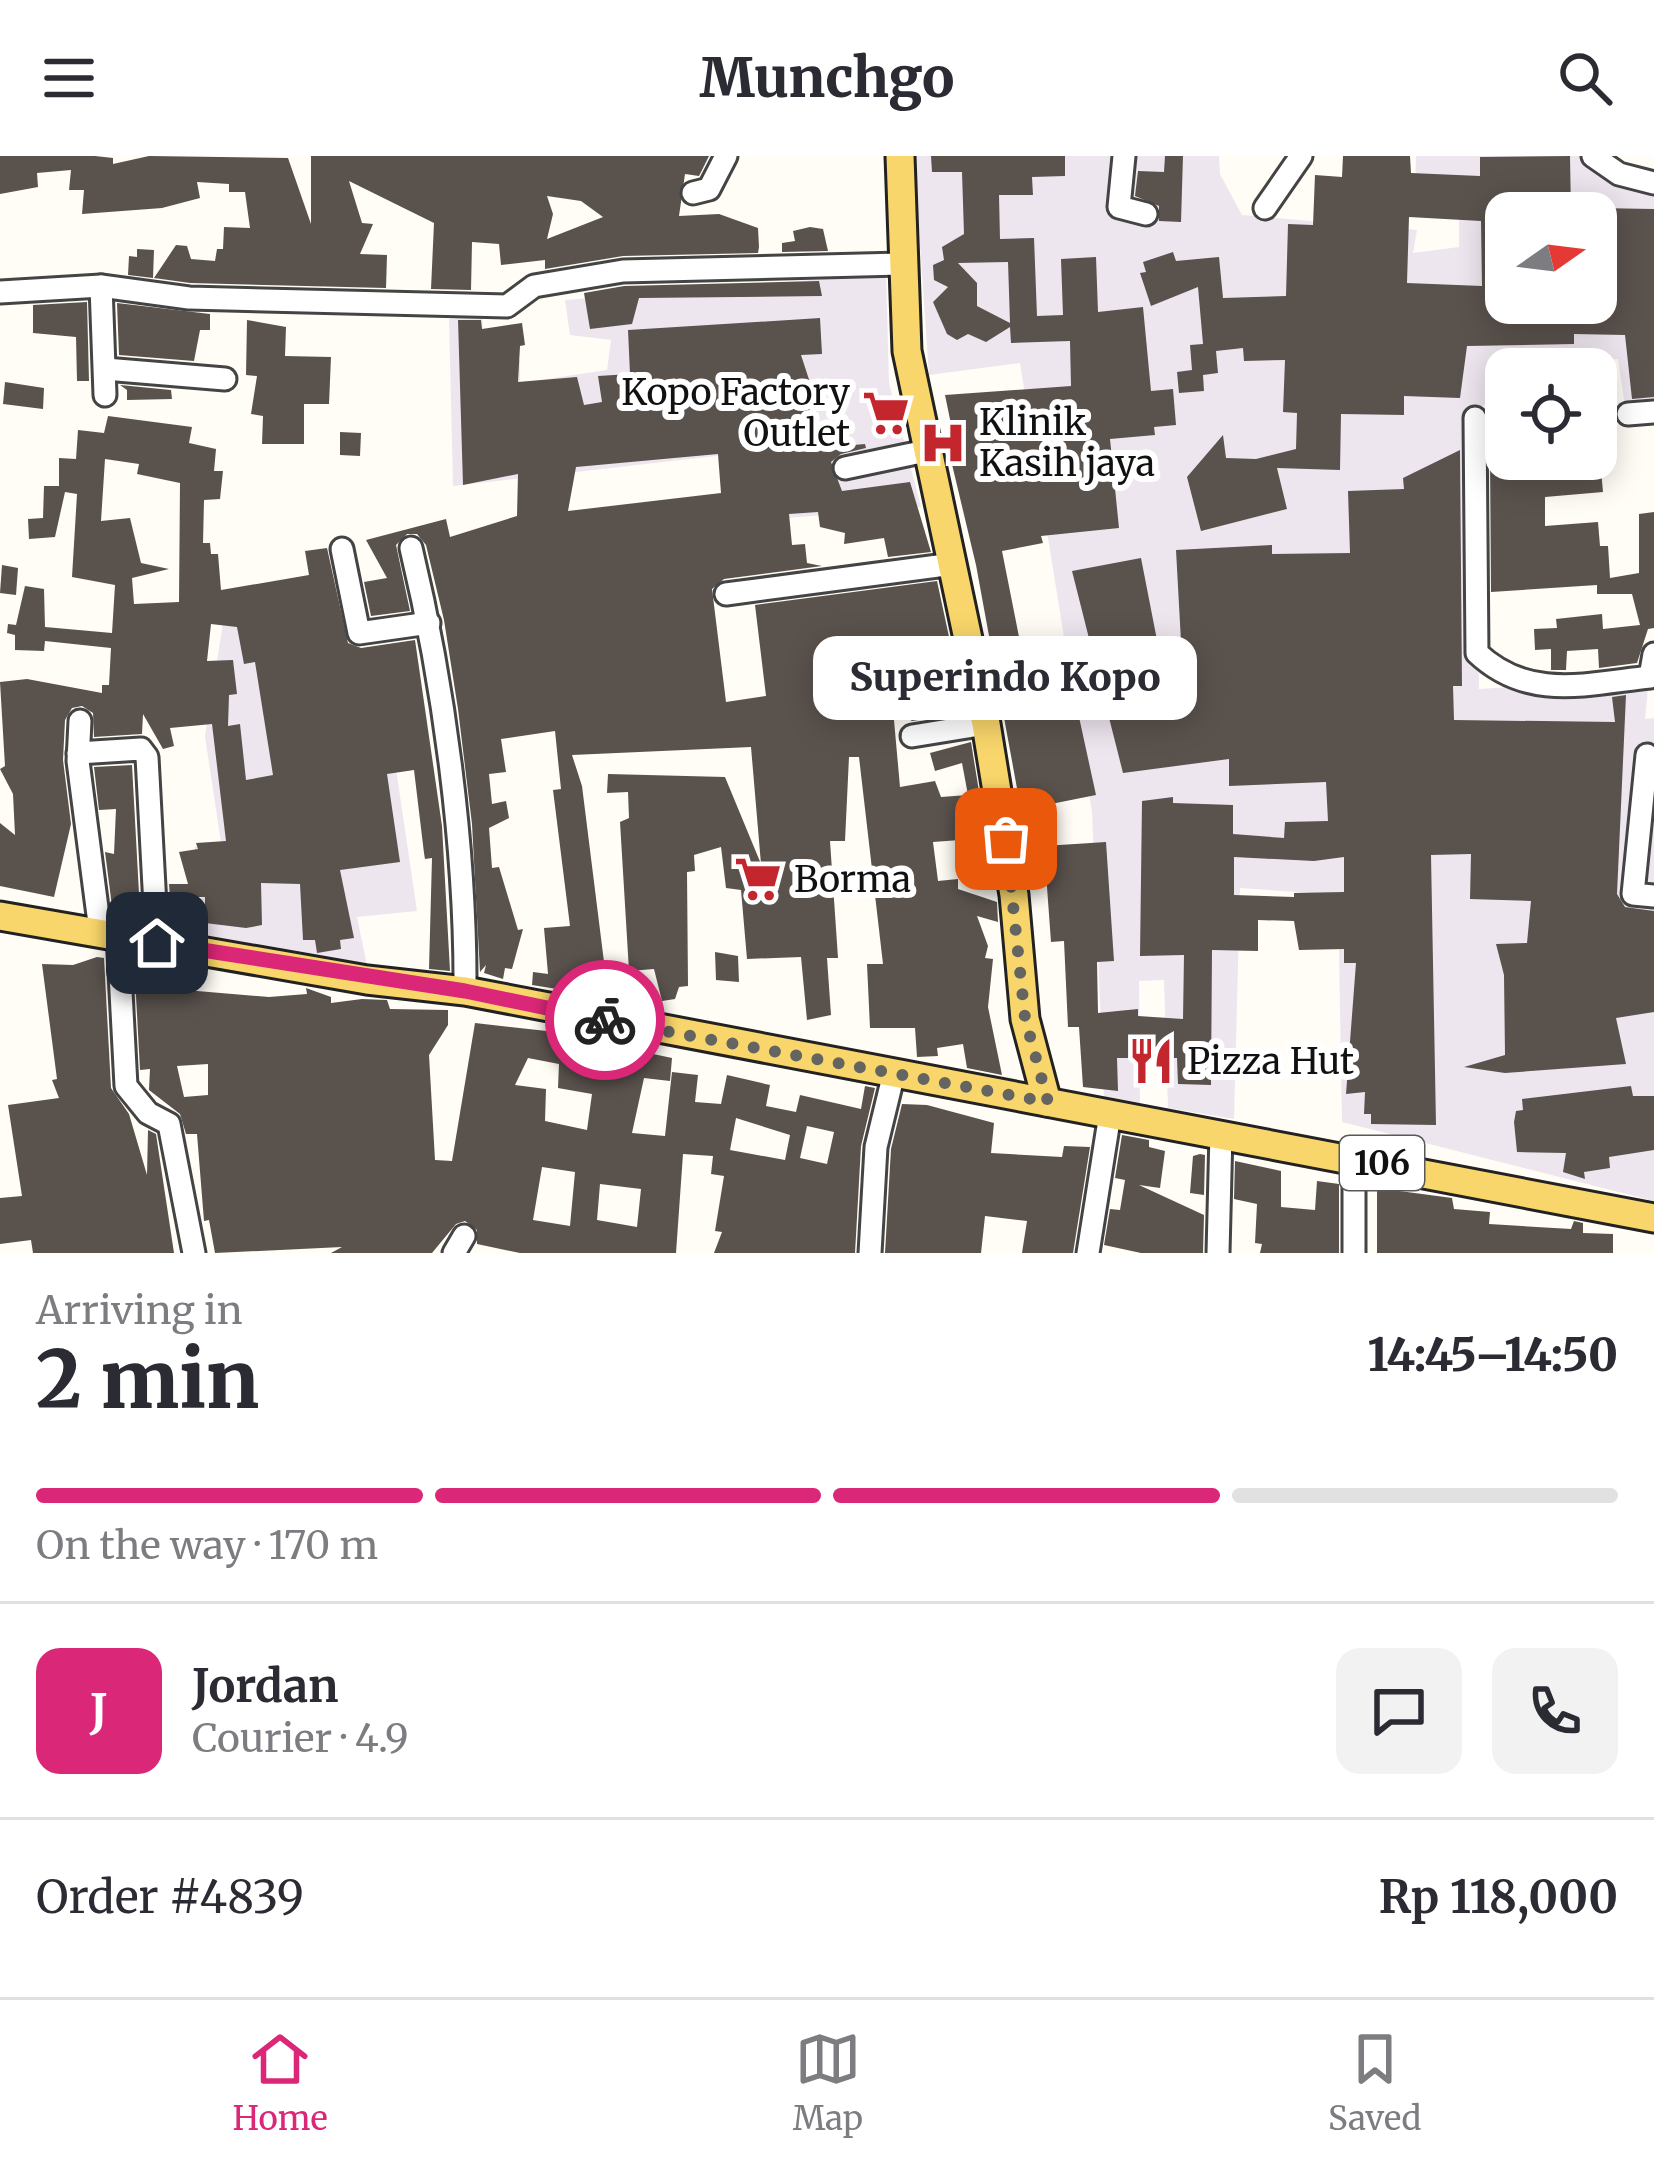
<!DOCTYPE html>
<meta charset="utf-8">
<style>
:root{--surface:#fff;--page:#f2f2f3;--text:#2b2b33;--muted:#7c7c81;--line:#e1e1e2;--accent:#db2777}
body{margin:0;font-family:Merriweather,serif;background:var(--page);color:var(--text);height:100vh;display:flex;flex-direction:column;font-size:45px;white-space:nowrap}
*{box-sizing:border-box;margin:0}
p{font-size:39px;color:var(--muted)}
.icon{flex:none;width:66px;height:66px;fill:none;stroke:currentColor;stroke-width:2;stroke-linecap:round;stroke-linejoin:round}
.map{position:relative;height:1097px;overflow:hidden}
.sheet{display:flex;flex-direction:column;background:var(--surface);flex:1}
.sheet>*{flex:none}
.needle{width:78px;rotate:76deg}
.controls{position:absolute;left:1485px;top:36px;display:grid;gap:24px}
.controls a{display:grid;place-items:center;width:132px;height:132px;border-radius:24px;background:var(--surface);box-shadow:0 6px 30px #0003;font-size:60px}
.pin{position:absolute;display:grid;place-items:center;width:102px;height:102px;color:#fff;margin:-51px;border-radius:24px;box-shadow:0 6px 18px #0006}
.courier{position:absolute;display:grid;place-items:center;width:120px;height:120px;margin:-60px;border:9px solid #db2777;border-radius:50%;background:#fff;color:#222;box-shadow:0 3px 15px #0007}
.bubble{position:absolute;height:84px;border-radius:24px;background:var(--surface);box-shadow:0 6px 30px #0003;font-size:39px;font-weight:800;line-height:84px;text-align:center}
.head em{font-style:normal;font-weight:800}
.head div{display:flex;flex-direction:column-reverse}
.head{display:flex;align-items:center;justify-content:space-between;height:204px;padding:0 36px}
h1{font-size:78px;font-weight:800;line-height:90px}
.bar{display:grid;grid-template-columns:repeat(4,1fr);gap:18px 12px;align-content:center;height:144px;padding:0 36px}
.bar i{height:15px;border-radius:9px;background:var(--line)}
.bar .on{background:var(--accent)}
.bar p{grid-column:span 4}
.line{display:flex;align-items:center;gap:30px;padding:0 36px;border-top:3px solid var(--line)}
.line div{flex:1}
.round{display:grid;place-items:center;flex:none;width:126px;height:126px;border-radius:24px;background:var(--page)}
header{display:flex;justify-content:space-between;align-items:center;height:156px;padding:0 36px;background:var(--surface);font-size:54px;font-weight:800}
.menu{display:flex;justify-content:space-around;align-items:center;height:168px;border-top:3px solid var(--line);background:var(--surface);font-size:33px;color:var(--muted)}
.menu a{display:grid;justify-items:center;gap:6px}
.menu .on{color:var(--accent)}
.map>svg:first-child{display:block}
.industrial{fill:#eee6ef;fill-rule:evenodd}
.building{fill:#5a524d;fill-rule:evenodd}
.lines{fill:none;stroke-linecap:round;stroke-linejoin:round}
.minor-casing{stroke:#444;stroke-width:27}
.major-casing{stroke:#222;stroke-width:33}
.minor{stroke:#fff;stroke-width:21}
.major{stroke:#f9d66b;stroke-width:27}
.done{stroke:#646461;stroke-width:12;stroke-dasharray:0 21.6}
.route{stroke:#db2777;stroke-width:15}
.labels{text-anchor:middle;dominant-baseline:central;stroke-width:12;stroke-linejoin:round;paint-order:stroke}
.shield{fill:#fff;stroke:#585858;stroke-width:3}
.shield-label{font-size:33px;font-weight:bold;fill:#111}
.poi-label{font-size:36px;fill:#111;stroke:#fff;text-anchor:start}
</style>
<header><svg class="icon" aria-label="menu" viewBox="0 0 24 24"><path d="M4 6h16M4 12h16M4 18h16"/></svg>Munchgo<svg class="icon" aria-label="search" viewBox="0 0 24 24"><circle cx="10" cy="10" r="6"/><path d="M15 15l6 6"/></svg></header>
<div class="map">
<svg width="1654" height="1097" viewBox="0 0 1654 1097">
<rect width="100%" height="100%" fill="#fffdf5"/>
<g class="industrial">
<path d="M 914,0 L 1219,0 L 1220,18 L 1242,59 L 1417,74 L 1413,97 L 1459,91 L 1459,53 L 1415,45 L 1416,0 L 1594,0 L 1654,28 L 1654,254 L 1626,258 L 1618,203 L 1506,213 L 1506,232 L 1476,255 L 1479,533 L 1649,522 L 1645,563 L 1654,562 L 1654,1045 L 1342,966 L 1338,739 L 1240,732 L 1234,963 L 1168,952 L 1164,824 L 1139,825 L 1140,947 L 1104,942 L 1092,656 L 1020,207 L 929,219 ZM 1506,57 L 1596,57 L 1596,147 L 1506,147 Z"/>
<polygon points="886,118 889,227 921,351 750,365 742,297 453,330 449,163 482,158 484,204 520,204 520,227 607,214 611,184 570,179 565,144"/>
<polygon points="227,442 320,535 383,525 417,755 357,761 369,819 207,782 195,691 221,687 205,580"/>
</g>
<g class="building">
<path d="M 0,0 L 95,0 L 113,2 L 113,8 L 149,0 L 288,2 L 311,68 L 311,0 L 709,0 L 699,20 L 685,18 L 679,60 L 719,58 L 758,72 L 759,91 L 758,97 L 623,100 L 545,113 L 545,104 L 501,109 L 499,88 L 472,86 L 471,134 L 431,133 L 434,67 L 349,25 L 362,67 L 373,68 L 360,98 L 387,99 L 386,132 L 190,127 L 154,122 L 176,89 L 187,90 L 191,103 L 215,105 L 217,93 L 223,93 L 224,71 L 250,72 L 245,36 L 229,36 L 229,28 L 197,26 L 200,42 L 162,52 L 82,58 L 84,34 L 69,34 L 71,14 L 37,17 L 38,31 L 0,38 ZM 547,40 L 581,45 L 603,61 L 547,83 L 553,58 Z"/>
<path d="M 931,0 L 1065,0 L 1065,20 L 1032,21 L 1033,39 L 999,39 L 1000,83 L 1034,82 L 1037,160 L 1063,159 L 1061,103 L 1096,101 L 1098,156 L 1143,151 L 1151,235 L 1173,233 L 1176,269 L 1154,271 L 1155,279 L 1110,283 L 1119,372 L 1041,380 L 1043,387 L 1002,395 L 1023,501 L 1064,492 L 1096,639 L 1021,654 L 976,409 L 945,279 L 953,278 L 945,239 L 1071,230 L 1070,185 L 1011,187 L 1010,171 L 986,186 L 968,178 L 957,184 L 947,178 L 933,146 L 948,131 L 934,124 L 933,109 L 944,104 L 942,91 L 964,78 L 962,16 L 932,16 ZM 1008,106 L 1010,167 L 977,150 L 977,127 L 958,107 Z"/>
<polygon points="1165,0 1183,0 1181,66 1159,65 1159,50 1135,40 1138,15 1164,16"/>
<path d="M 1343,0 L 1410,0 L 1411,17 L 1480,20 L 1480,1 L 1570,0 L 1571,57 L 1506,57 L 1506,147 L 1596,147 L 1596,52 L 1654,53 L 1654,241 L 1632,243 L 1625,179 L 1574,178 L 1574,188 L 1467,190 L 1460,242 L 1404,240 L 1404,259 L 1341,258 L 1340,314 L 1277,312 L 1287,353 L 1201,375 L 1187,321 L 1223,279 L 1226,302 L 1256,303 L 1296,293 L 1297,257 L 1283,256 L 1285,204 L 1244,205 L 1243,192 L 1216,195 L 1218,217 L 1203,219 L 1204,235 L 1179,237 L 1177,216 L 1192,214 L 1190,189 L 1203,188 L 1198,131 L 1151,150 L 1140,117 L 1146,116 L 1143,106 L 1173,96 L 1176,105 L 1219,101 L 1223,142 L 1286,140 L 1288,68 L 1313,69 L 1315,19 L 1342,21 ZM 1409,61 L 1481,65 L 1482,130 L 1407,127 Z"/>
<polygon points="810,71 823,73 828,95 782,96 782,87 795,85 793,75"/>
<polygon points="137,93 154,94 153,122 128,119 129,100 137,101"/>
<polygon points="819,125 822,140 639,142 632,168 590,173 584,137 624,130"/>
<polygon points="87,146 89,225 77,225 76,181 33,177 33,149"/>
<polygon points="117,147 210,158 210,174 200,174 194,205 119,199"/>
<path d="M 820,162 L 822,198 L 801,199 L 818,251 L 807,293 L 865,288 L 866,292 L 841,298 L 831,306 L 842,335 L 910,326 L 931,396 L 888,401 L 884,382 L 844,388 L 845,377 L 820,371 L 818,356 L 789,358 L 792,389 L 805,388 L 807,407 L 822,410 L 724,423 L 712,433 L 726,546 L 766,540 L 755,449 L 937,425 L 951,490 L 934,535 L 957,524 L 965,556 L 912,565 L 893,553 L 900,631 L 935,625 L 941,641 L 968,639 L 962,607 L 935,615 L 930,597 L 971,586 L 982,654 L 961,656 L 960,684 L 933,686 L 938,725 L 958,723 L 958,733 L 997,746 L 998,766 L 977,760 L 988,790 L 985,802 L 993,803 L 988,851 L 1002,919 L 967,912 L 963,888 L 937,892 L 938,900 L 917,901 L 915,872 L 870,872 L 867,808 L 883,808 L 859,601 L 849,601 L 845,685 L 830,685 L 838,802 L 827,802 L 831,859 L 807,864 L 801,801 L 747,803 L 741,734 L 726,732 L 721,691 L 694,699 L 695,715 L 687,716 L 688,830 L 679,831 L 675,843 L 662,845 L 654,813 L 629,815 L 620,666 L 629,662 L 628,636 L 607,637 L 608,618 L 725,621 L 761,708 L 751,591 L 572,599 L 582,630 L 605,814 L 579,817 L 576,836 L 532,829 L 533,816 L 548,818 L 544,772 L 570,770 L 553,634 L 561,633 L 555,575 L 501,583 L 506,616 L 489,618 L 492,648 L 506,645 L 509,662 L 489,672 L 492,712 L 499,711 L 518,774 L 523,773 L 512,813 L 505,812 L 503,823 L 484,817 L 486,809 L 480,816 L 472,668 L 458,553 L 444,464 L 426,389 L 417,378 L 407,378 L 396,389 L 410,455 L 371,460 L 364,426 L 387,422 L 366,384 L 446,363 L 450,381 L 517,360 L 518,318 L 463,329 L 458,164 L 481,164 L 482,173 L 522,167 L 525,189 L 520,190 L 518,226 L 577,221 L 584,249 L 602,246 L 598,220 L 630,218 L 628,174 ZM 718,298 L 721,337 L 568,355 L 576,311 Z"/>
<polygon points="247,164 286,171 285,200 331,201 329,248 304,248 304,288 262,288 263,260 251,258 257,220 246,219"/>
<polygon points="5,226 44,232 43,253 3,248"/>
<polygon points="120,229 171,234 172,243 127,244 127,234"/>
<path d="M 108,260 L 192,271 L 189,287 L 216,293 L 214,315 L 223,315 L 220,343 L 204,344 L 203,387 L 210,387 L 211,398 L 218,398 L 221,434 L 309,419 L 305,395 L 327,392 L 348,487 L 361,492 L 415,484 L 442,670 L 450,815 L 429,813 L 432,702 L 425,703 L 424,697 L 414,614 L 387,618 L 400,706 L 340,714 L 354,782 L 340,784 L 341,793 L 317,797 L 315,784 L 303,784 L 300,728 L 261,727 L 262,769 L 246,772 L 205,767 L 205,741 L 170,741 L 169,728 L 188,728 L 179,696 L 198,693 L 196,687 L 226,685 L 212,568 L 170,572 L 174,590 L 163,593 L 143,558 L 142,578 L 94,581 L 93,557 L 82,550 L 72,552 L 65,564 L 63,604 L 71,668 L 54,741 L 0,730 L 0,667 L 15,679 L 13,638 L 0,613 L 5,610 L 0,526 L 27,523 L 102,537 L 102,529 L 109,529 L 111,492 L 45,485 L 44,495 L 15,494 L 15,479 L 7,477 L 8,468 L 16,469 L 25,430 L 44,433 L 45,471 L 112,477 L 115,429 L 72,421 L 77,338 L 65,336 L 55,381 L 29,383 L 28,363 L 43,362 L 44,330 L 59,330 L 59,302 L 76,303 L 78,274 L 104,277 ZM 105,303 L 139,308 L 137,318 L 180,327 L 179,446 L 134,448 L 132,422 L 169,413 L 141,407 L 130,362 L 101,365 ZM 211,468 L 237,471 L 244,508 L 255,506 L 273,619 L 246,624 L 240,568 L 228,570 L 229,539 L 237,538 L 233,504 L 207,505 Z"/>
<polygon points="340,276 361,277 360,300 340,299"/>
<polygon points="1506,293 1506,303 1600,303 1603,336 1545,341 1545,370 1598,366 1600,390 1608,390 1610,422 1639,417 1639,358 1654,356 1654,472 1648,473 1637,507 1599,512 1598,493 1567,495 1566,514 1551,514 1551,493 1535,494 1534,473 1557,472 1556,463 1602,458 1603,473 1640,469 1632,438 1597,438 1597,429 1491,436 1490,295"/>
<path d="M 1460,294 L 1462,530 L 1453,530 L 1454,564 L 1615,566 L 1612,541 L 1626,539 L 1617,738 L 1625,751 L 1654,755 L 1654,856 L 1616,862 L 1626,908 L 1505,917 L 1464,911 L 1505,899 L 1504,819 L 1496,788 L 1527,787 L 1531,745 L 1470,743 L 1471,698 L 1431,699 L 1436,969 L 1371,968 L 1371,958 L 1364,958 L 1365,936 L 1346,938 L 1356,807 L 1344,807 L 1344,793 L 1299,794 L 1294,765 L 1258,764 L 1258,795 L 1212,794 L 1211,929 L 1178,928 L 1177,902 L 1117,902 L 1118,935 L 1083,931 L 1079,871 L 1068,871 L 1064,785 L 1051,786 L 1044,690 L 1106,686 L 1114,805 L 1097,806 L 1098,857 L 1138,853 L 1138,860 L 1183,863 L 1184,799 L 1140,800 L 1142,645 L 1173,641 L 1173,647 L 1233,649 L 1233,678 L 1284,682 L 1285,666 L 1328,665 L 1326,626 L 1229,630 L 1229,603 L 1123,617 L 1072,415 L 1141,402 L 1172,561 L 1185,559 L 1176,394 L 1272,389 L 1272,398 L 1350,397 L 1348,335 L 1404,333 L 1403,322 ZM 1234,701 L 1314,705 L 1344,701 L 1344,736 L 1294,737 L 1294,741 L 1234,739 Z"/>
<polygon points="2,409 18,412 16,439 0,437"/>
<polygon points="132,609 140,756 112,750 105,696 114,698 116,653 99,654 94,611"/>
<polygon points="715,796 738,800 739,826 716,824"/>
<polygon points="97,801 104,802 111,932 129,958 147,1019 148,974 156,978 174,1097 33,1097 31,1084 0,1088 0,1042 22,1040 8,949 59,942 52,924 57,923 42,808 73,809"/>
<path d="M 134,802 L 147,804 L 141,822 L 197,835 L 269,841 L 307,838 L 306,832 L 331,841 L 331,847 L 362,843 L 387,844 L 390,853 L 448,854 L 448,869 L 429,899 L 435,1004 L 452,1005 L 475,867 L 601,881 L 601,887 L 672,902 L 670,925 L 644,922 L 632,977 L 665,980 L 672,916 L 698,919 L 695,946 L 721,948 L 727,919 L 770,929 L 766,950 L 796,956 L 800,939 L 861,953 L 865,930 L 875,932 L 861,990 L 855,1097 L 714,1097 L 722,1076 L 715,1075 L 724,1020 L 711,1018 L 713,1000 L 683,998 L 676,1097 L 520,1097 L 477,1088 L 477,1074 L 465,1065 L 456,1068 L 432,1097 L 331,1097 L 342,1091 L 215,1097 L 209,1064 L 204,1065 L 197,978 L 186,978 L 180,958 L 149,934 L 150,913 L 140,914 ZM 528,902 L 559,908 L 558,932 L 592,938 L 587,974 L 545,965 L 546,933 L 515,929 ZM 208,908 L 208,939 L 184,941 L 177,910 ZM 736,962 L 790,979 L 785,1004 L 730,994 ZM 807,970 L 834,976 L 827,1008 L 800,1002 ZM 542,1011 L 575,1016 L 570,1070 L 533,1064 ZM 600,1028 L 641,1033 L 637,1071 L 597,1064 Z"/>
<polygon points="1631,930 1633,940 1654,940 1654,994 1609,1001 1610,1012 1584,1016 1585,1023 1563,1016 1566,997 1517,996 1514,966 1516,955 1523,954 1522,943"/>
<polygon points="902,948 927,949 994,967 991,997 1062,1001 1064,990 1090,991 1073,1097 1022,1097 1027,1065 985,1060 981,1097 885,1097 891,993"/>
<polygon points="1122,979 1149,984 1149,991 1165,995 1160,1032 1139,1029 1204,1059 1203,1097 1141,1097 1104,1089 1110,1053 1120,1054 1125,1024 1115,1022"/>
<polygon points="1200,998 1205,999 1204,1039 1190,1037 1193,1000"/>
<polygon points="1235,1005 1281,1015 1281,1051 1315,1054 1317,1025 1339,1028 1339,1097 1260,1097 1262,1088 1255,1087 1257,1048 1234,1043"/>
<polygon points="1377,1032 1452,1042 1454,1053 1490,1056 1489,1068 1571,1073 1574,1065 1583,1067 1583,1077 1613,1078 1613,1097 1377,1097"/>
</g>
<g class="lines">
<defs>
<g id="minor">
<polyline points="1124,0 1119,51 1146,58"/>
<polyline points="1593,0 1619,18 1654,27"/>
<polyline points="693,37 709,33 726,0"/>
<polyline points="1265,52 1301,0"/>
<polyline points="101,130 105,239"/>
<polyline points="0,136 101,130 189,142 507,150 534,130 623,115 901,108"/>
<polyline points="105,213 225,223"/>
<polyline points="1628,258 1654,256"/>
<path d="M 1475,262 L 1477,497 C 1528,545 1586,528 1650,521 L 1654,498"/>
<polyline points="845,312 926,295"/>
<path d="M 411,392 C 444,529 466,694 465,835"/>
<polyline points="342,393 359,477 429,467"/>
<polyline points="726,438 953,408"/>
<polyline points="80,565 78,605 100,775"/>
<polyline points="912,580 986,568"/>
<polyline points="78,597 141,593 147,601 157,787"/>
<polyline points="1647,599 1633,738 1654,740"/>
<polyline points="118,779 126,930 148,957 169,968 194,1097"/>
<polyline points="454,1097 464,1080"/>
<polyline points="870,1097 876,991 893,921"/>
<polyline points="1088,1097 1110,958"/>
<polyline points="1218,1097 1221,977"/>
<polyline points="1354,1097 1354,1001"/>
</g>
<g id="major">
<polyline points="900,0 907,195 986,568 1014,739 1025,863 1047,946"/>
<polyline points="0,760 367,824 465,835 1654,1062"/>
</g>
</defs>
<use href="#minor" class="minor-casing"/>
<use href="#major" class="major-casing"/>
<use href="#minor" class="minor"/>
<use href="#major" class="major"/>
</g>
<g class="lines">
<polyline class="done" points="605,864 1048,946 1025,862 1006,683"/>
<polyline class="route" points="157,787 465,835 605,864"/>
</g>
<defs>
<symbol id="supermarket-bare" viewBox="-9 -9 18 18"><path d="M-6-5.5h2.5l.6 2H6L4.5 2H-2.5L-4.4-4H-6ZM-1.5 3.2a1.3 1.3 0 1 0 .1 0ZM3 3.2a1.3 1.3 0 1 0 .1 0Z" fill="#c4262e" stroke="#fff" stroke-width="2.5" paint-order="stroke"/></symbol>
<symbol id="hospital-bare" viewBox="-9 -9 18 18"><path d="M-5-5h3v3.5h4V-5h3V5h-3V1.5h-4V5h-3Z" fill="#c4262e" stroke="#fff" stroke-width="2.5" paint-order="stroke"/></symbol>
<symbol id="restaurant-bare" viewBox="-9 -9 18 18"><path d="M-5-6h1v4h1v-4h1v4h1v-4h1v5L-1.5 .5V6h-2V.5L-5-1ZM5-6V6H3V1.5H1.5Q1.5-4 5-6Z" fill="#c4262e" stroke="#fff" stroke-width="2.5" paint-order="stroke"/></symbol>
</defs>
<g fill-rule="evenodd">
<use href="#supermarket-bare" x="853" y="224" width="66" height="66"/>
<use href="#hospital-bare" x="910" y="254" width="66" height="66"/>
<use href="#supermarket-bare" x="725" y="690" width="66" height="66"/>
<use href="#restaurant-bare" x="1118" y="872" width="66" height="66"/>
</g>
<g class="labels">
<rect class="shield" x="1340" y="980" width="84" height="54" rx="9"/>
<g class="shield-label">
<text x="1382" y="1007">106</text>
</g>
<g class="poi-label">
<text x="850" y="236" text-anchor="end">Kopo Factory<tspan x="850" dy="41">Outlet</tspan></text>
<text x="979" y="266">Klinik<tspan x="979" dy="41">Kasih jaya</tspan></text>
<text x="794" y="723">Borma</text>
<text x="1187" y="905">Pizza Hut</text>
</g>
</g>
</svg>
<div class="controls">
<a><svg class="needle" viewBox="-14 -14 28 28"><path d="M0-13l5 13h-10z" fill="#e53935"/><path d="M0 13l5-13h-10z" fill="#7c7c81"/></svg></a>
<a><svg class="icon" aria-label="locate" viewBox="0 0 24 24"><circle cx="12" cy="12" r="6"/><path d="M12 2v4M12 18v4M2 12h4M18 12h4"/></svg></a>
</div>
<div class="pin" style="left:1006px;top:683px;background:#ea580c"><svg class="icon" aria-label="bag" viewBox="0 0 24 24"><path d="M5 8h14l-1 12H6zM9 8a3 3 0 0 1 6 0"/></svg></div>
<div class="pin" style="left:157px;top:787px;background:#1f2937"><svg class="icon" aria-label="home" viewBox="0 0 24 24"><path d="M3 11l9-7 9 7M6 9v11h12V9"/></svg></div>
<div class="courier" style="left:605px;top:864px"><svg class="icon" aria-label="bike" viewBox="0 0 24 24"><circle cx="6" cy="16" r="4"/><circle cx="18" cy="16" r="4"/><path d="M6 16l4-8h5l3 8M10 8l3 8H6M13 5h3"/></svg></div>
<div class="bubble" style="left:813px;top:480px;width:384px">Superindo Kopo</div>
</div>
<section class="sheet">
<div class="head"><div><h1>2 min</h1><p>Arriving in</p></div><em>14:45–14:50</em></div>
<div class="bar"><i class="on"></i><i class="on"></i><i class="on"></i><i></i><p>On the way · 170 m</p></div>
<div class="line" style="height:216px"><b class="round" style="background:var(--accent);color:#fff">J</b><div><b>Jordan</b><p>Courier · 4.9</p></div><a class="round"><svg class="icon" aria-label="chat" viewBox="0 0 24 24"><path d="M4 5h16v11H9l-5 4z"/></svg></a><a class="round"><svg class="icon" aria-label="phone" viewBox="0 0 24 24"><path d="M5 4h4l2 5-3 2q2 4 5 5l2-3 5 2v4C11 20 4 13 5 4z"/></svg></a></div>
<div class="line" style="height:156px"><div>Order #4839</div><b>Rp 118,000</b></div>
</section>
<nav class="menu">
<a class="on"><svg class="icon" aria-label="home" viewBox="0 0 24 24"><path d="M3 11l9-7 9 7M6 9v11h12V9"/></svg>Home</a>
<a><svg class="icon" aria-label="map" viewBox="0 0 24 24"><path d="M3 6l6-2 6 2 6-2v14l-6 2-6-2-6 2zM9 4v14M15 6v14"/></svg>Map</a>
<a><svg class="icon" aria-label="saved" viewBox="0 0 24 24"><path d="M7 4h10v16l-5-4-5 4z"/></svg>Saved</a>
</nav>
